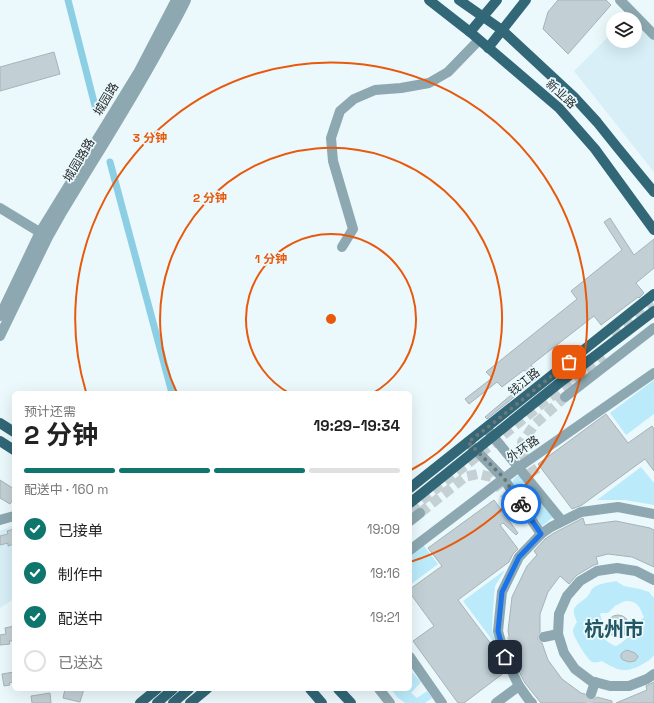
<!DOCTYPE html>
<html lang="zh">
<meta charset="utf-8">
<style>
:root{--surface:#fff;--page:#f6f6f6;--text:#222;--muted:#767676;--line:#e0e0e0;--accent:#0f766e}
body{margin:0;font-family:"Space Grotesk","Noto Sans SC",sans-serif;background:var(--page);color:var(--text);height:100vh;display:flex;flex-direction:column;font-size:15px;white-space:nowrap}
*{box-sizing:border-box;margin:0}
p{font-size:13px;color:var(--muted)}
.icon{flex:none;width:22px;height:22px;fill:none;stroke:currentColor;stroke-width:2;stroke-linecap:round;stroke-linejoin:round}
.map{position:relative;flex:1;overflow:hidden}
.panel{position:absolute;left:12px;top:391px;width:400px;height:300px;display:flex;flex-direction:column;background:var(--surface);border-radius:6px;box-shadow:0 4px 16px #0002}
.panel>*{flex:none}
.controls{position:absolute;left:606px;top:12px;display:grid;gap:8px}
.controls a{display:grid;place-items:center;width:36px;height:36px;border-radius:50%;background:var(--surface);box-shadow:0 4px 16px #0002;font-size:20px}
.pin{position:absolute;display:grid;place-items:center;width:34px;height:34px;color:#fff;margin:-17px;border-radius:8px;box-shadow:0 2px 6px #0006}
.courier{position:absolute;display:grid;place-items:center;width:40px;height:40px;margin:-20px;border:3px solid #1a73e8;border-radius:50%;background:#fff;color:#222;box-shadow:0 1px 5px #0007}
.overview em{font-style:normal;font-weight:700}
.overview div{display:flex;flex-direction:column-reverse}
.overview{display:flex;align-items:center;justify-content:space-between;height:68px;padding:0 12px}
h1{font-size:26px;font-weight:700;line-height:30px}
.bar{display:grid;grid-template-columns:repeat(4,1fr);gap:6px 4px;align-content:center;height:48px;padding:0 12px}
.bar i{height:5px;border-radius:3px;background:var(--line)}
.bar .active{background:var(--accent)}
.bar p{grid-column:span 4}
ol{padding:0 12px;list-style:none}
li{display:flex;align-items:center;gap:12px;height:44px}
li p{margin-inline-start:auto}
li .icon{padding:4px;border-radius:50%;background:var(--accent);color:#fff;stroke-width:4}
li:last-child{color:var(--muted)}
li i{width:22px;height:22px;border:2px solid var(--line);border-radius:50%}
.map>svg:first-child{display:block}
.built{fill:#d8eff7}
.green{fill:#bbebfb;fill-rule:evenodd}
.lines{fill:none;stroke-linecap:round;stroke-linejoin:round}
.canal{stroke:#8ccfe4;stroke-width:7}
.building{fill:#c2d0d5;stroke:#a6b3b7}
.minor-tunnel{stroke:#c4d0d4;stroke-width:10;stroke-dasharray:10 5;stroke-linecap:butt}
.major-tunnel{stroke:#c4d0d4;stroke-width:10;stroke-dasharray:10 5;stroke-linecap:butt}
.minor{stroke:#8da8b1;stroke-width:10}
.major{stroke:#316777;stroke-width:10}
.done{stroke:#6c7577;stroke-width:4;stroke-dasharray:0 7.2}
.route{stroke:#1a73e8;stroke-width:5}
.ring{fill:none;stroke:#e8590c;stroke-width:2}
.labels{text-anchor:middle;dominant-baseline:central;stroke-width:3.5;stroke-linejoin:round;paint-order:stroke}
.street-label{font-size:12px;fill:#282e2f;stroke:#ebf9fd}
.town-label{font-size:20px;font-weight:bold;fill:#225665;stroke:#ebf9fd}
.centre{fill:#e8590c;stroke:#ebf9fd;stroke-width:2}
.ring-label{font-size:12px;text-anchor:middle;font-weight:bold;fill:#e8590c;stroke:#ebf9fd;stroke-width:3.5;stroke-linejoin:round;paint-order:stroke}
</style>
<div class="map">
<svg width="654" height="703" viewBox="0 0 654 703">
<rect width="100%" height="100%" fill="#ebf9fd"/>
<g class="built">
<polygon points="633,13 654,34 654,172 574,71 613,32 613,41 635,41 635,19 627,19"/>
<polygon points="14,525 14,599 0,608 0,531"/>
</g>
<g class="green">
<polygon points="654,380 654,414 626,435 610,413"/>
<polygon points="641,467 654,483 654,505 625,500 597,500"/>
<polygon points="517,476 523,476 553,517 541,527 512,485 513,480"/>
<polygon points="421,542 438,564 410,585 410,550"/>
<polygon points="505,570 495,586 493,609 492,629 496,645 463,601"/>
<path d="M 616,581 L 624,586 L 640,589 L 649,592 L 654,598 L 654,655 C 651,660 646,662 641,665 C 626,674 616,670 602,661 C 599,662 596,663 592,662 C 588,660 573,637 573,631 C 573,628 575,625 577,622 C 573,612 571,608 582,601 C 583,600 585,599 587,597 C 589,595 590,592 592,589 C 598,583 608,583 616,581 ZM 625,601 C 638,601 639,606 644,617 C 639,622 636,623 636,631 C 628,636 624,642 616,646 C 607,643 602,637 598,630 L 601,624 L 600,622 C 602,620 602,618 600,615 L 601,613 L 608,613 L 615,606 Z"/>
<polygon points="410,670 421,682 411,693 417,698 427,691 432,698 425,703 405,703 397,697 391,689 410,689"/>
</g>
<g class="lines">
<g class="canal">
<polyline points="68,0 95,106"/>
<polyline points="110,162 172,393"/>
</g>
</g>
<g class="building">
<polygon points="558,0 606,0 611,5 568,54 543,29 548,12"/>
<polygon points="54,52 60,74 0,91 0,67"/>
<polygon points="610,218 634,255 654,239 654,268 636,283 644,293 639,298 638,297 601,325 594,316 531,365 540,376 487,419 485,417 531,378 524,370 502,387 497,382 469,404 465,399 492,378 486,372 577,299 571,291 622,250 604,222"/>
<polygon points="606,414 628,443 652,426 654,429 654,471 645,459 582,505 572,509 538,464"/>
<polygon points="0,480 14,489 14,498 10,504 0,498"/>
<polygon points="494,500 518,533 516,535 503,523 500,525 518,549 513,554 509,562 458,600 497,652 499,660 505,672 464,703 458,703 413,641 434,626 410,593 410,589 442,566 428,548"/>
<polygon points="583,518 585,525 616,521 650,528 654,530 654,567 632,557 608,554 596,557 598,564 594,565 577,575 569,584 560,576 548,592 540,614 540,632 538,635 538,639 539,642 542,643 548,660 562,679 581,693 585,694 586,698 589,700 593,700 597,697 612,701 612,703 541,703 525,683 514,662 508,631 512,597 527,566 537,555 534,551 545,539 554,533"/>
<polygon points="14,529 14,544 8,546 8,543 0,545 0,536 8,534 7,531"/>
<circle cx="618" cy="626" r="11"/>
<polygon points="14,626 14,641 9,641 10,644 0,645 0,635 6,634 5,628"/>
<polygon points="627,650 635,653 637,655 638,657 635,661 629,662 623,660 621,658 621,654 623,652"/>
<polygon points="14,672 14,682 9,683 10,685 4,686 2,674"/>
<polygon points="654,682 654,703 616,703 647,690 646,686"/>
<polygon points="65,689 84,689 80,702 63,698"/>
<polygon points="50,693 51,703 32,703 31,696"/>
</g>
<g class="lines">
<g class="minor-tunnel">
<polyline points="536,475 524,457 522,442 535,424 565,397"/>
<polyline points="420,513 465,477 478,474 491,477 507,497"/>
<polyline points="508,642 544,637"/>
<polyline points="587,703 591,694"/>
</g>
<g class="major-tunnel">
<polyline points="613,336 654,304"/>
<polyline points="410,510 603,355"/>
</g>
<g class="minor">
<polyline points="620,0 654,35"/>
<polyline points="0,208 46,236"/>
<polyline points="342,247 353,229 333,161 331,138 340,111 354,99 375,90 401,88 429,83 448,72 479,40"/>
<polyline points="0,316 40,232 139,71 176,0"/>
<path d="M 0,336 L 48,237 L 61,214 C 94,159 129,105 160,48 C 169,32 178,17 186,0"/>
<polyline points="565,397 654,328"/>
<polyline points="488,430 562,521"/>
<polyline points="468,442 504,479 541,534"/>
<polyline points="0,520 14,516"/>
<polyline points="410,521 420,513"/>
<polyline points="410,550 519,467 654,373"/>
<polyline points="654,580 636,571 617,568 597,571 580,581 567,596 559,614 558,634 564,653 575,669 591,681 610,686 629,686 647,679 654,674"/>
<polyline points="544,637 558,634"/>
<polyline points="410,657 442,703"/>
<polyline points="379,689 390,703"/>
<polyline points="591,694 595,682"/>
<polyline points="496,703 519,686"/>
<polyline points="532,703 529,700 519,686 505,657 498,631 502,592 519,557 541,534 551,527 581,512 618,507 654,514"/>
</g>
<g class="major">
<polyline points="429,0 470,32 559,108 595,149 654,230"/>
<polyline points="459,0 502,30 574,97 597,122 617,147 654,192"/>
<polyline points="470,32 497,0"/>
<polyline points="488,48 526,0"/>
<polyline points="0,423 14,432"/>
<polyline points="0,441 14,450"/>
<polyline points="410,488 654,294"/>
<polyline points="410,503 558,384 654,311"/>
<polyline points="310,689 322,703"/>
<polyline points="338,689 351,703"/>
<polyline points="140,703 157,689"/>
<polyline points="157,703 173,689"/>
<polyline points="173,703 189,689"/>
<polyline points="190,703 207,689"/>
</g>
</g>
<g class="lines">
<polyline class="done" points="521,504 504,478 468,442 487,428 569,362"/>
<polyline class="route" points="505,657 498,631 502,592 519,557 541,534 521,504"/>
</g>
<g class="ring">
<path d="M289 393A85 85 0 1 1 373 393"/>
<path d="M177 393A171 171 0 1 1 411 470"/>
<path d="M86 392A256 256 0 1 1 410 562"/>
</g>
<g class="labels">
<g class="street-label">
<text transform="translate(561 94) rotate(43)">新业路</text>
<text transform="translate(106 99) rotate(-59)">城园路</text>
<text transform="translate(79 160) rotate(-59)">城园路路</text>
<text transform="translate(524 382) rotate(-39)">钱江路</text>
<text transform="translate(523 449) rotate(-35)">外环路</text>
</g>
<g class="town-label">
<text x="614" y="629">杭州市</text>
</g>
</g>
<circle cx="331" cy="319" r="6" class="centre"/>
<g class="ring-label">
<text x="150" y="142">3 分钟</text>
<text x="210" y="202">2 分钟</text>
<text x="271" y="263">1 分钟</text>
</g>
</svg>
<div class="controls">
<a><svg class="icon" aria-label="layers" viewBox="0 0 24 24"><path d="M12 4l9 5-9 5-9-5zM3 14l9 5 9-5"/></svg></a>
</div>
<div class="pin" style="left:569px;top:362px;background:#ea580c"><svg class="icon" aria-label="bag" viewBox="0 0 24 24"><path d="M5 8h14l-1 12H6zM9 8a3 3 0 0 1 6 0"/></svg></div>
<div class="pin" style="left:505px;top:657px;background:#1f2937"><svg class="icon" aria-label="home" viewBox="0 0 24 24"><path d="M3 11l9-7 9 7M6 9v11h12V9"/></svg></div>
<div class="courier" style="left:521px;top:504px"><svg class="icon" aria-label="bike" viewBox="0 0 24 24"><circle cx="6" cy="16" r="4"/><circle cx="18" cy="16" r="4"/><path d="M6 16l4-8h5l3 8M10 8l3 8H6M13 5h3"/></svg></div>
<section class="panel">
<div class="overview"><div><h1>2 分钟</h1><p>预计还需</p></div><em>19:29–19:34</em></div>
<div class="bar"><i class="active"></i><i class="active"></i><i class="active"></i><i></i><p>配送中 · 160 m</p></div>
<ol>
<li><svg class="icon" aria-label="check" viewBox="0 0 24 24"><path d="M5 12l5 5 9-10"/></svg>已接单<p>19:09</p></li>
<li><svg class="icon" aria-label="check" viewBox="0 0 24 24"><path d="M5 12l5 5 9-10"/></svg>制作中<p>19:16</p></li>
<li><svg class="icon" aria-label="check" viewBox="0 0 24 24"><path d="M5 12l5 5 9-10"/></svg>配送中<p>19:21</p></li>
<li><i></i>已送达</li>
</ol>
</section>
</div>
